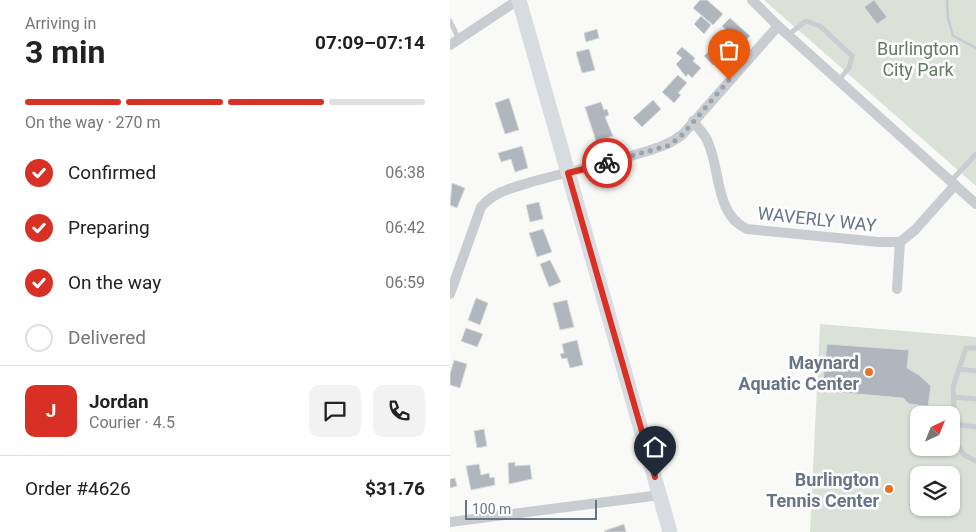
<!DOCTYPE html>
<meta charset="utf-8">
<style>
:root{--surface:#fff;--page:#f2f2f2;--text:#222;--muted:#767676;--line:#e0e0e0;--accent:#d93025}
body{margin:0;font-family:Roboto,sans-serif;background:var(--page);color:var(--text);height:100vh;display:flex;flex-direction:column;font-size:19px;white-space:nowrap}
*{box-sizing:border-box;margin:0}
p{font-size:16px;color:var(--muted)}
.icon{flex:none;width:28px;height:28px;fill:none;stroke:currentColor;stroke-width:2;stroke-linecap:round;stroke-linejoin:round}
.map{position:relative;flex:1;overflow:hidden}
.sheet{display:flex;flex-direction:column;background:var(--surface);width:450px}
.sheet>*{flex:none}
.needle{width:32px;rotate:43deg}
.buttons{position:absolute;left:460px;top:406px;display:grid;gap:10px}
.buttons a{display:grid;place-items:center;width:50px;height:50px;border-radius:10px;background:var(--surface);box-shadow:0 1px 4px #0004;font-size:25px}
.scale{position:absolute;left:15px;bottom:12px;width:132px;box-sizing:border-box;padding-left:5px;border:2px solid #677589;border-top:0;font-size:14px;line-height:18px;white-space:nowrap;color:#677589;-webkit-text-stroke:4px #fff;paint-order:stroke}
.pin{position:absolute;display:grid;place-items:center;width:42px;height:42px;color:#fff;margin:-51px -21px;border-radius:50% 50% 50% 0;rotate:-45deg;box-shadow:0 0 5px #0007}
.pin .icon{rotate:45deg}
.courier{position:absolute;display:grid;place-items:center;width:50px;height:50px;margin:-25px;border:4px solid #d93025;border-radius:50%;background:#fff;color:#222;box-shadow:0 1px 6px #0007}
.overview em{font-style:normal;font-weight:700}
.overview div{display:flex;flex-direction:column-reverse}
.overview{display:flex;align-items:center;justify-content:space-between;height:85px;padding:0 25px}
h1{font-size:32px;font-weight:700;line-height:38px}
.bar{display:grid;grid-template-columns:repeat(4,1fr);gap:8px 5px;align-content:center;height:60px;padding:0 25px}
.bar i{height:6px;border-radius:4px;background:var(--line)}
.bar .active{background:var(--accent)}
.bar p{grid-column:span 4}
.line{display:flex;align-items:center;gap:12px;padding:0 25px;border-top:1px solid var(--line)}
.line div{flex:1}
.round{display:grid;place-items:center;flex:none;width:52px;height:52px;border-radius:10px;background:var(--page)}
ol{padding:0 25px;list-style:none}
li{display:flex;align-items:center;gap:15px;height:55px}
li p{margin-inline-start:auto}
li .icon{padding:5px;border-radius:50%;background:var(--accent);color:#fff;stroke-width:4}
li:last-child{color:var(--muted)}
li i{width:28px;height:28px;border:2px solid var(--line);border-radius:50%}
main{display:flex;flex:1;min-height:0}
.map>svg:first-child{display:block}
.green{fill:#dae2d8;fill-rule:evenodd}
.lines{fill:none;stroke-linecap:round;stroke-linejoin:round}
.stream{stroke:#c4cbd2;stroke-width:2.5}
.building{fill:#b0b6be;stroke:#dbdbd9}
.service{stroke:#c9ccd0;stroke-width:5}
.minor{stroke:#c9ccd0;stroke-width:10}
.secondary{stroke:#d8dbe0;stroke-width:15}
.done{stroke:#9aa3b0;stroke-width:5;stroke-dasharray:0 9}
.route{stroke:#d93025;stroke-width:6}
.poi-dot{fill:#e97127;stroke:#fff;stroke-width:2}
.labels{text-anchor:middle;dominant-baseline:central;stroke-width:5;stroke-linejoin:round;paint-order:stroke}
.park-label{font-size:18px;fill:#647a63;stroke:#fff}
.street-label{font-size:18px;fill:#677589;stroke:#fff}
.poi-label{font-size:18px;font-weight:bold;fill:#677589;stroke:#fff;text-anchor:end}
</style>
<main>
<section class="sheet">
<div class="overview"><div><h1>3 min</h1><p>Arriving in</p></div><em>07:09–07:14</em></div>
<div class="bar"><i class="active"></i><i class="active"></i><i class="active"></i><i></i><p>On the way · 270 m</p></div>
<ol>
<li><svg class="icon" aria-label="check" viewBox="0 0 24 24"><path d="M5 12l5 5 9-10"/></svg>Confirmed<p>06:38</p></li>
<li><svg class="icon" aria-label="check" viewBox="0 0 24 24"><path d="M5 12l5 5 9-10"/></svg>Preparing<p>06:42</p></li>
<li><svg class="icon" aria-label="check" viewBox="0 0 24 24"><path d="M5 12l5 5 9-10"/></svg>On the way<p>06:59</p></li>
<li><i></i>Delivered</li>
</ol>
<div class="line" style="height:90px"><b class="round" style="background:var(--accent);color:#fff">J</b><div><b>Jordan</b><p>Courier · 4.5</p></div><a class="round"><svg class="icon" aria-label="chat" viewBox="0 0 24 24"><path d="M4 5h16v11H9l-5 4z"/></svg></a><a class="round"><svg class="icon" aria-label="phone" viewBox="0 0 24 24"><path d="M5 4h4l2 5-3 2q2 4 5 5l2-3 5 2v4C11 20 4 13 5 4z"/></svg></a></div>
<div class="line" style="height:65px"><div>Order #4626</div><b>$31.76</b></div>
</section>
<div class="map">
<svg width="526" height="532" viewBox="0 0 526 532">
<rect width="100%" height="100%" fill="#f9f9f7"/>
<g class="green">
<polygon points="314,0 526,0 526,186"/>
<path d="M 370,324 L 526,337 L 526,532 L 360,532 ZM 469,415 L 501,415 L 501,448 L 469,448 ZM 469,475 L 501,475 L 501,508 L 469,508 Z"/>
</g>
<g class="lines">
<polyline class="stream" points="497,0 498,18 503,36 526,48"/>
</g>
<g class="building">
<polygon points="250,0 257,0 273,14 263,25 243,8"/>
<polygon points="424,0 437,17 427,24 414,7"/>
<polygon points="251,16 261,25 254,34 244,24"/>
<polygon points="280,18 300,36 292,44 272,26"/>
<polygon points="147,29 149,38 136,42 134,33"/>
<polygon points="286,43 292,49 286,55 280,49"/>
<polygon points="264,46 273,54 263,65 254,56"/>
<polygon points="232,47 245,58 243,61 251,68 242,78 238,74 236,77 226,64 232,58 226,53"/>
<polygon points="139,49 145,70 132,73 126,52"/>
<polygon points="228,75 237,83 228,93 231,95 224,103 212,92"/>
<polygon points="59,98 69,130 55,134 45,103"/>
<polygon points="203,100 211,109 192,127 183,118"/>
<polygon points="151,102 154,110 157,109 159,115 155,117 163,136 146,141 135,107"/>
<polygon points="72,146 78,168 65,172 61,159 51,162 48,153"/>
<polygon points="2,183 15,188 7,208 0,205"/>
<polygon points="89,202 93,219 80,222 76,205"/>
<polygon points="93,229 102,252 87,257 79,233"/>
<polygon points="100,260 111,282 99,287 90,264"/>
<polygon points="26,298 38,303 30,325 18,320"/>
<polygon points="117,300 124,327 110,330 103,303"/>
<polygon points="16,328 33,334 27,347 11,341"/>
<polygon points="127,340 133,365 120,368 117,358 112,359 110,354 114,353 112,344"/>
<polygon points="377,344 459,350 457,368 469,375 481,386 478,406 459,404 453,398 372,391"/>
<polygon points="4,360 17,364 10,388 0,385 0,374"/>
<polygon points="34,429 37,446 27,448 24,431"/>
<polygon points="65,462 65,466 80,465 82,479 59,484 58,463"/>
<polygon points="29,464 31,475 39,473 40,478 44,477 45,485 21,490 16,466"/>
<polygon points="5,478 7,486 0,488 0,479"/>
<polygon points="174,524 176,532 155,532 154,531"/>
</g>
<g class="lines">
<g class="service">
<polyline points="0,21 9,39"/>
<polyline points="338,35 356,21 370,26 402,56 399,68 389,80"/>
<polyline points="501,181 526,154"/>
<polyline points="526,348 516,348 503,387 505,430 507,443 514,455 526,461"/>
<polyline points="509,369 526,371"/>
<polyline points="504,397 526,399"/>
<polyline points="505,424 526,427"/>
</g>
<g class="minor">
<polyline points="302,0 328,26 526,204"/>
<polyline points="0,45 68,0"/>
<path d="M 243,121 C 247,127 254,133 257,140 C 271,168 264,214 297,229 L 429,242 L 450,242 L 465,230 L 505,185"/>
<polyline points="447,289 450,242"/>
<path d="M 0,294 L 31,207 C 44,192 59,189 78,183 C 112,173 147,166 181,156 C 200,150 217,147 233,134 L 328,26"/>
<polyline points="0,522 210,495"/>
</g>
<polyline class="secondary" points="69,0 220,532"/>
</g>
<g class="lines">
<polyline class="done" points="157,163 220,145 233,134 279,80"/>
<polyline class="route" points="157,163 118,173 205,477"/>
</g>
<g class="poi-dot">
<circle cx="419" cy="372" r="5"/>
<circle cx="439" cy="489" r="5"/>
</g>
<g class="labels">
<g class="park-label">
<text x="468" y="48">Burlington<tspan x="468" dy="21">City Park</tspan></text>
</g>
<g class="street-label">
<text transform="translate(367 219) rotate(6)">WAVERLY WAY</text>
</g>
<g class="poi-label">
<text x="409" y="362">Maynard<tspan x="409" dy="21">Aquatic Center</tspan></text>
<text x="429" y="479">Burlington<tspan x="429" dy="21">Tennis Center</tspan></text>
</g>
</g>
</svg>
<div class="buttons">
<a><svg class="needle" viewBox="-14 -14 28 28"><path d="M0-13l5 13h-10z" fill="#e53935"/><path d="M0 13l5-13h-10z" fill="#767676"/></svg></a>
<a><svg class="icon" aria-label="layers" viewBox="0 0 24 24"><path d="M12 4l9 5-9 5-9-5zM3 14l9 5 9-5"/></svg></a>
</div>
<div class="scale">100 m</div>
<div class="pin" style="left:279px;top:80px;background:#ea580c"><svg class="icon" aria-label="bag" viewBox="0 0 24 24"><path d="M5 8h14l-1 12H6zM9 8a3 3 0 0 1 6 0"/></svg></div>
<div class="pin" style="left:205px;top:477px;background:#1f2937"><svg class="icon" aria-label="home" viewBox="0 0 24 24"><path d="M3 11l9-7 9 7M6 9v11h12V9"/></svg></div>
<div class="courier" style="left:157px;top:163px"><svg class="icon" aria-label="bike" viewBox="0 0 24 24"><circle cx="6" cy="16" r="4"/><circle cx="18" cy="16" r="4"/><path d="M6 16l4-8h5l3 8M10 8l3 8H6M13 5h3"/></svg></div>
</div>
</main>
